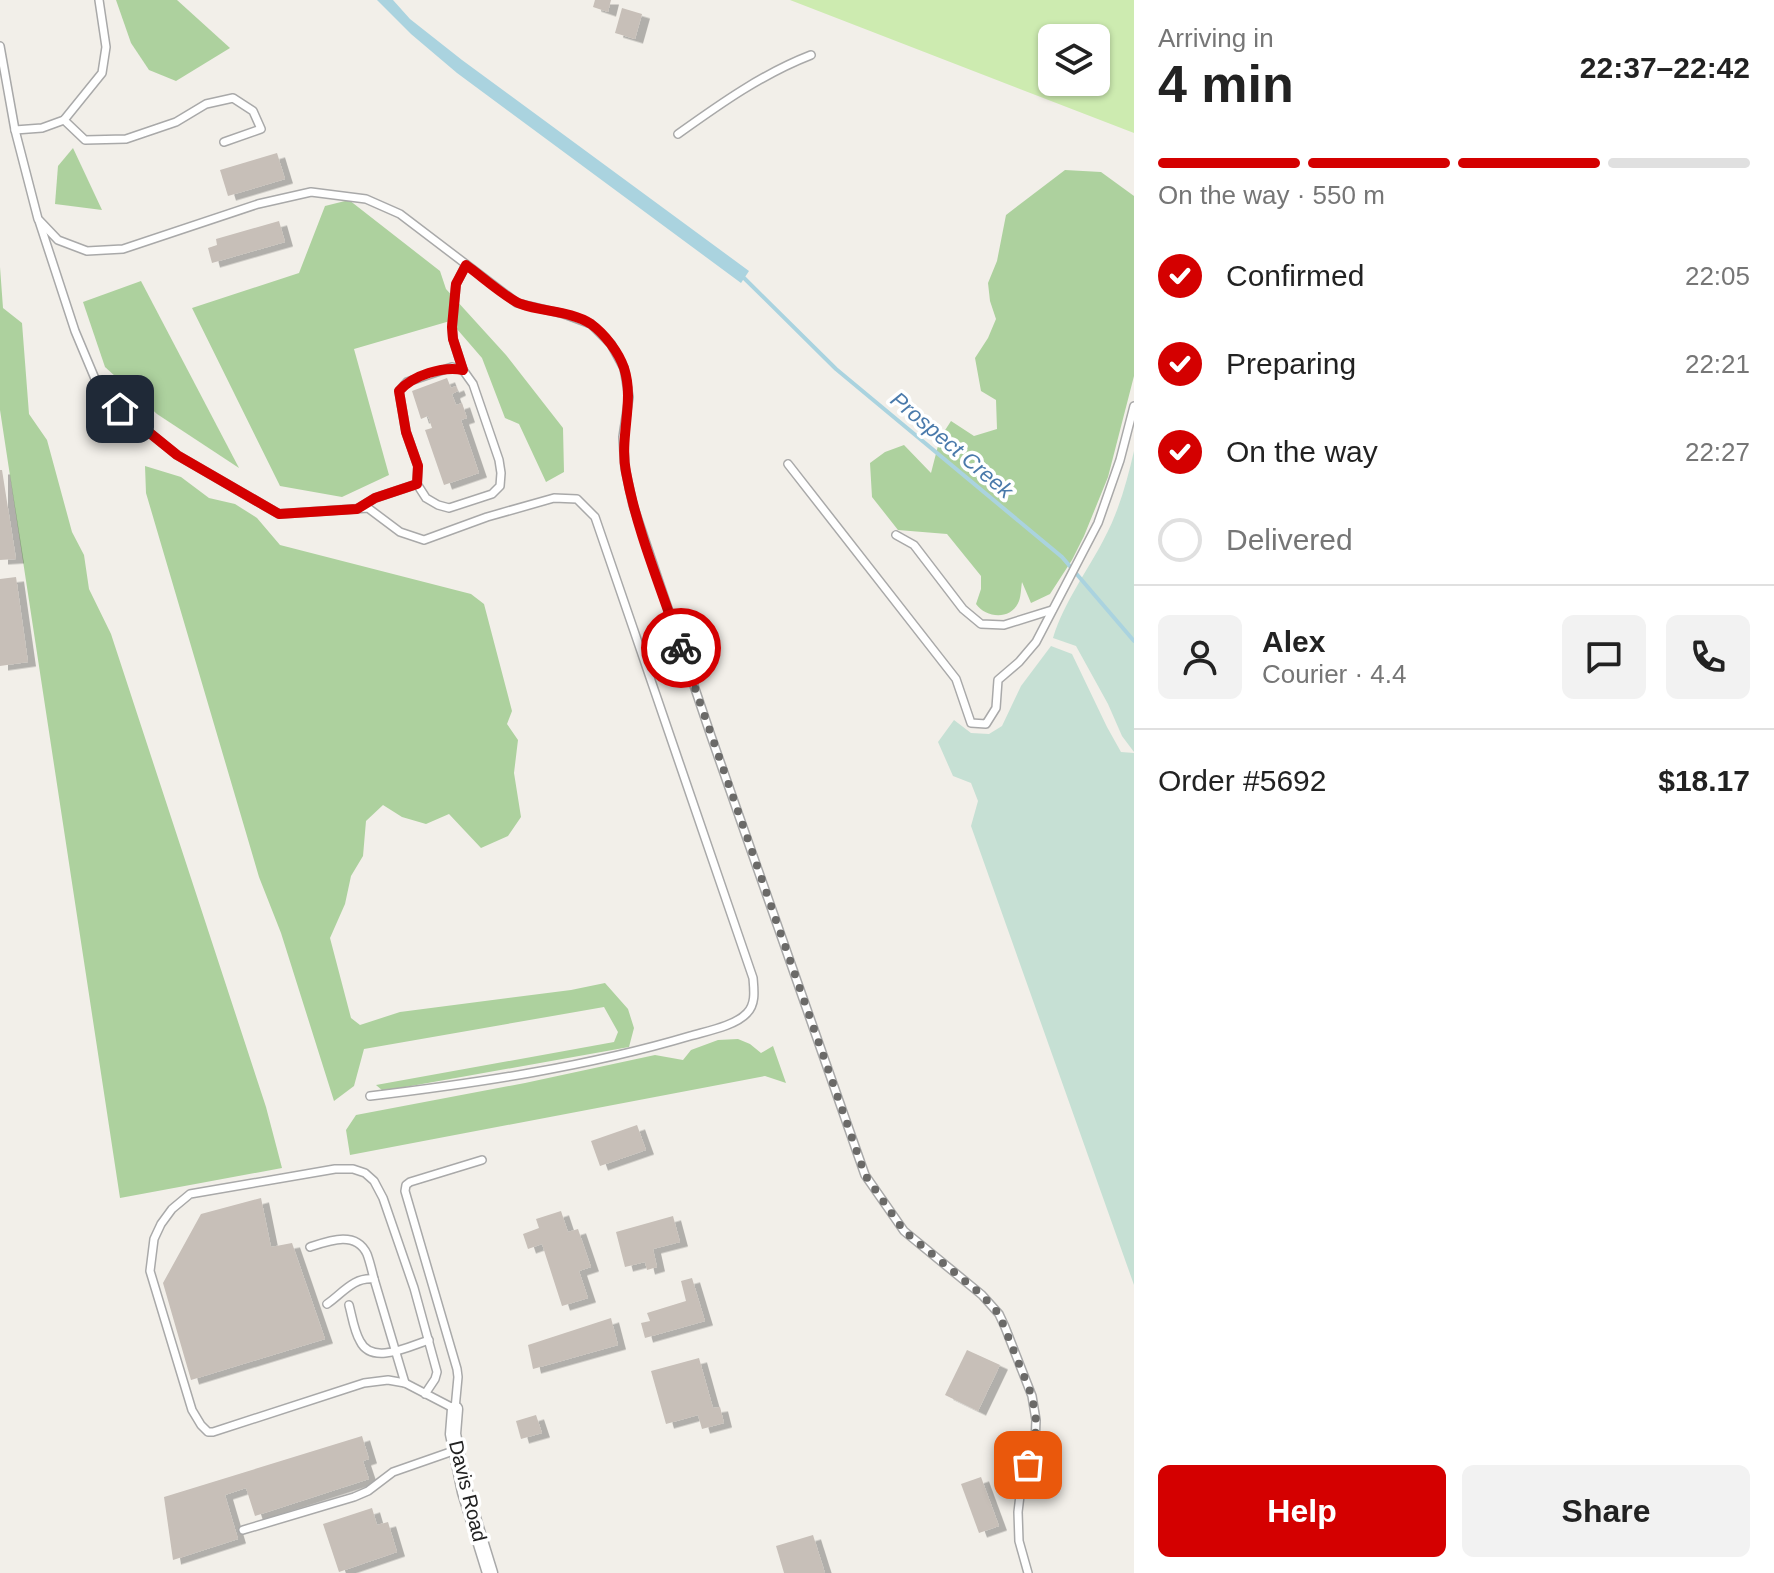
<!DOCTYPE html>
<meta charset="utf-8">
<style>
:root{--surface:#fff;--page:#f2f2f2;--text:#222;--muted:#767676;--line:#e0e0e0;--accent:#d40000}
body{margin:0;font-family:Helvetica,sans-serif;background:var(--page);color:var(--text);height:100vh;display:flex;flex-direction:column;font-size:30px;white-space:nowrap}
*{box-sizing:border-box;margin:0}
p{font-size:26px;color:var(--muted)}
.icon{flex:none;width:44px;height:44px;fill:none;stroke:currentColor;stroke-width:2;stroke-linecap:round;stroke-linejoin:round}
.map{position:relative;flex:1;overflow:hidden}
.drawer{display:flex;flex-direction:column;background:var(--surface);width:640px}
.drawer>*{flex:none}
.fabs{position:absolute;left:1038px;top:24px;display:grid;gap:16px}
.fabs a{display:grid;place-items:center;width:72px;height:72px;border-radius:12px;background:var(--surface);box-shadow:0 2px 6px #0004;font-size:40px}
.pin{position:absolute;display:grid;place-items:center;width:68px;height:68px;color:#fff;margin:-34px;border-radius:16px;box-shadow:0 4px 12px #0006}
.courier{position:absolute;display:grid;place-items:center;width:80px;height:80px;margin:-40px;border:6px solid #d40000;border-radius:50%;background:#fff;color:#222;box-shadow:0 2px 10px #0007}
.headline em{font-style:normal;font-weight:600}
.headline div{display:flex;flex-direction:column-reverse}
.headline{display:flex;align-items:center;justify-content:space-between;height:136px;padding:0 24px}
h1{font-size:52px;font-weight:600;line-height:60px}
.bar{display:grid;grid-template-columns:repeat(4,1fr);gap:12px 8px;align-content:center;height:96px;padding:0 24px}
.bar i{height:10px;border-radius:6px;background:var(--line)}
.bar .on{background:var(--accent)}
.bar p{grid-column:span 4}
.line{display:flex;align-items:center;gap:20px;padding:0 24px;border-top:2px solid var(--line)}
.line div{flex:1}
.round{display:grid;place-items:center;flex:none;width:84px;height:84px;border-radius:12px;background:var(--page)}
ol{padding:0 24px;list-style:none}
li{display:flex;align-items:center;gap:24px;height:88px}
li p{margin-inline-start:auto}
li .icon{padding:8px;border-radius:50%;background:var(--accent);color:#fff;stroke-width:4}
li:last-child{color:var(--muted)}
li i{width:44px;height:44px;border:4px solid var(--line);border-radius:50%}
.button{display:flex;gap:16px;margin-top:auto;padding:16px 24px}
.button a{flex:1;height:92px;border-radius:12px;background:var(--accent);color:#fff;font-size:32px;font-weight:600;line-height:92px;text-align:center}
.button a+a{background:var(--page);color:var(--text)}
main{display:flex;flex:1;min-height:0}
.map>svg:first-child{display:block}
.grass{fill:#cdebb0;fill-rule:evenodd}
.forest{fill:#add19e}
.wetland{fill:#c6e0d4}
.water{fill:#aad3df}
.lines{fill:none;stroke-linecap:round;stroke-linejoin:round}
.stream{stroke:#aad3df;stroke-width:4}
.building{fill:#c7bfb8;filter:url(#shadow)}
.service-casing{stroke:#a9a9a9;stroke-width:10}
.minor-casing{stroke:#a9a9a9;stroke-width:17}
.service{stroke:#fff;stroke-width:7}
.minor{stroke:#fff;stroke-width:14}
.done{stroke:#6b6a68;stroke-width:8;stroke-dasharray:0 14.4}
.route{stroke:#d40000;stroke-width:10}
.labels{text-anchor:middle;dominant-baseline:central;stroke-width:7;stroke-linejoin:round;paint-order:stroke}
.street-label{font-size:20px;fill:#222;stroke:#fff}
.water-label{font-size:22px;font-style:italic;fill:#4a7aab;stroke:#fff}
</style>
<main>
<div class="map">
<svg width="1134" height="1573" viewBox="0 0 1134 1573">
<defs>
<filter id="shadow"><feDropShadow dx="8" dy="4.5" stdDeviation="0" flood-color="#0004"/></filter>
</defs>
<rect width="100%" height="100%" fill="#f2efe9"/>
<path class="grass" d="M 790,0 L 1134,0 L 1134,133 ZM 1052,38 L 1096,38 L 1096,82 L 1052,82 Z"/>
<g class="forest">
<polygon points="116,0 177,0 230,48 176,81 149,70 131,43"/>
<polygon points="73,148 102,210 55,204 58,166"/>
<path d="M 1065,170 L 1101,172 L 1134,196 L 1134,376 L 1108,477 L 1084,536 L 1072,560 L 1050,594 L 1031,603 L 1022,582 C 1021,588 1021,596 1019,601 C 1011,621 986,618 976,604 L 981,589 L 981,576 L 947,534 L 898,530 L 872,497 L 870,463 L 885,452 L 904,445 L 931,473 L 940,438 L 951,421 L 974,436 L 997,429 L 996,400 L 981,391 L 975,358 L 988,338 L 996,319 L 990,301 L 988,283 L 997,261 L 1006,215 Z"/>
<polygon points="349,200 440,271 446,289 506,355 563,428 564,472 546,482 519,424 505,418 482,358 450,321 354,349 389,475 342,497 280,486 192,308 299,273 325,206"/>
<polygon points="0,267 3,308 22,323 29,414 47,440 72,532 84,555 89,589 111,634 266,1107 282,1168 120,1198 0,410"/>
<polygon points="141,281 239,468 157,414 105,367 83,302"/>
<polygon points="145,466 181,477 209,498 235,504 257,518 280,545 471,594 484,604 512,711 507,724 518,740 514,773 521,817 508,836 481,848 449,814 426,824 402,817 383,805 366,821 363,856 351,876 345,904 330,938 351,1018 360,1025 400,1012 571,990 605,983 628,1009 634,1028 629,1047 383,1091 376,1085 614,1042 618,1032 604,1007 364,1049 354,1086 334,1101 281,933 259,877 146,493"/>
<polygon points="738,1039 750,1044 761,1053 773,1046 786,1083 765,1076 350,1155 346,1130 356,1115 525,1083 655,1055 683,1060 691,1050 718,1040"/>
</g>
<g class="wetland">
<path d="M 1134,451 L 1134,752 L 1122,736 L 1108,704 L 1076,646 L 1053,638 C 1064,602 1087,572 1104,539 C 1119,511 1127,481 1134,451 Z"/>
<polygon points="1051,646 1072,654 1107,727 1121,752 1134,753 1134,1285 971,826 978,801 971,783 953,776 938,742 954,720 971,733 989,734 1002,726 1021,686"/>
</g>
<polygon class="water" points="377,0 393,0 410,19 462,60 749,271 741,283 457,73 411,34"/>
<g class="lines">
<polyline class="stream" points="744,278 836,369 1062,557 1134,641"/>
</g>
<g class="building">
<polygon points="595,0 611,0 608,12 593,7"/>
<polygon points="622,8 642,14 635,39 615,33"/>
<polygon points="277,153 285,179 228,196 220,170"/>
<polygon points="279,221 285,242 212,263 208,248 217,245 216,239"/>
<polygon points="447,378 451,388 456,386 458,391 452,394 456,405 462,403 467,418 461,420 479,473 444,485 425,430 432,428 428,416 421,419 412,391"/>
<polygon points="0,470 2,470 16,559 0,560"/>
<polygon points="16,577 28,662 0,666 0,579"/>
<polygon points="637,1125 646,1150 600,1166 591,1141"/>
<polygon points="261,1198 271,1247 292,1243 325,1339 191,1380 163,1283 201,1214"/>
<polygon points="561,1211 568,1232 578,1229 591,1267 579,1271 588,1298 562,1306 542,1244 528,1249 523,1234 539,1228 536,1219"/>
<polygon points="673,1216 680,1242 653,1249 657,1267 647,1270 645,1262 625,1267 616,1232"/>
<polygon points="692,1278 705,1321 645,1338 641,1323 650,1321 647,1313 686,1301 681,1281"/>
<polygon points="611,1318 618,1345 533,1369 528,1345"/>
<polygon points="967,1350 1000,1365 978,1411 945,1395"/>
<polygon points="699,1358 713,1408 720,1407 724,1423 702,1429 698,1415 666,1424 651,1371"/>
<polygon points="536,1415 542,1433 521,1439 516,1421"/>
<polygon points="362,1436 369,1459 363,1461 369,1479 255,1516 246,1488 225,1495 238,1539 173,1560 164,1497"/>
<polygon points="981,1477 999,1526 979,1533 961,1484"/>
<polygon points="372,1508 377,1525 388,1522 397,1552 339,1572 323,1524"/>
<polygon points="813,1535 825,1573 784,1573 776,1546"/>
</g>
<g class="lines">
<defs>
<g id="service">
<polyline points="0,46 15,130 38,219 58,240 87,251 123,249 258,204 311,192 366,199 400,214 517,303 564,314 591,324 611,344 624,368 629,397 623,437 625,468 633,505 711,736 865,1175 904,1231 982,1295 999,1314 1005,1327 1032,1396 1036,1420 1035,1444 1021,1487 1018,1512 1019,1541 1028,1573"/>
<polyline points="64,120 85,140 126,139 176,122 206,104 233,98 253,111 261,129 224,142"/>
<polyline points="15,130 42,128 64,120 102,73 106,47 99,0"/>
<path d="M 678,134 C 720,104 762,74 811,55"/>
<path d="M 39,221 L 75,331 L 101,393 L 177,455 L 279,514 L 368,508 L 400,532 L 424,540 L 487,517 L 554,498 L 577,499 L 595,517 L 753,978 C 754,990 756,1004 747,1013 C 735,1026 707,1031 690,1036 C 586,1067 477,1083 370,1096"/>
<polygon points="452,367 463,370 473,384 499,460 501,473 500,486 492,494 449,508 438,505 426,498 417,484 418,466 406,432 399,391 407,382"/>
<polyline points="463,370 453,339 452,327 456,284 466,265"/>
<polyline points="788,464 956,679 971,723 986,724 996,708 998,680 1019,662 1036,642 1098,523 1120,460 1134,406"/>
<polyline points="359,508 375,498 417,484"/>
<polyline points="896,535 914,545 963,609 981,624 1004,625 1052,610"/>
<path d="M 310,1247 C 328,1241 356,1230 367,1254 C 370,1262 372,1271 374,1279"/>
<path d="M 327,1304 C 343,1293 353,1277 374,1279 L 405,1383"/>
<path d="M 349,1305 C 352,1316 354,1331 360,1341 C 372,1366 410,1346 429,1340"/>
<polyline points="425,1394 435,1379 437,1372 414,1288 383,1198 374,1181 365,1173 353,1169 335,1169 190,1194 172,1209 161,1224 154,1239 150,1271 192,1410 201,1425 208,1432 213,1432 364,1383 388,1380 405,1383 455,1409 458,1377 457,1369 405,1191 406,1185 410,1182 482,1160"/>
<polyline points="243,1530 354,1497 368,1491 393,1472 456,1450"/>
</g>
<polyline id="minor" points="455,1409 453,1434 465,1492 490,1573"/>
</defs>
<use href="#service" class="service-casing"/>
<use href="#minor" class="minor-casing"/>
<use href="#service" class="service"/>
<use href="#minor" class="minor"/>
</g>
<g class="lines">
<polyline class="done" points="681,648 865,1175 904,1231 982,1295 999,1314 1032,1396 1036,1420 1035,1444 1028,1465"/>
<path class="route" d="M 120,409 L 177,455 L 279,514 L 357,509 L 375,498 L 417,484 L 418,466 L 406,432 L 399,391 C 413,375 443,366 463,370 L 453,339 L 452,327 L 456,284 L 466,265 C 479,274 508,300 521,304 C 543,312 571,311 591,324 C 605,334 619,353 624,368 C 635,401 619,437 626,472 C 637,532 662,590 681,648"/>
</g>
<g class="labels">
<g class="street-label">
<text transform="translate(468 1491) rotate(76)">Davis Road</text>
</g>
<g class="water-label">
<text transform="translate(952 445) rotate(40)">Prospect Creek</text>
</g>
</g>
</svg>
<div class="fabs">
<a><svg class="icon" aria-label="layers" viewBox="0 0 24 24"><path d="M12 4l9 5-9 5-9-5zM3 14l9 5 9-5"/></svg></a>
</div>
<div class="pin" style="left:1028px;top:1465px;background:#ea580c"><svg class="icon" aria-label="bag" viewBox="0 0 24 24"><path d="M5 8h14l-1 12H6zM9 8a3 3 0 0 1 6 0"/></svg></div>
<div class="pin" style="left:120px;top:409px;background:#1f2937"><svg class="icon" aria-label="home" viewBox="0 0 24 24"><path d="M3 11l9-7 9 7M6 9v11h12V9"/></svg></div>
<div class="courier" style="left:681px;top:648px"><svg class="icon" aria-label="bike" viewBox="0 0 24 24"><circle cx="6" cy="16" r="4"/><circle cx="18" cy="16" r="4"/><path d="M6 16l4-8h5l3 8M10 8l3 8H6M13 5h3"/></svg></div>
</div>
<section class="drawer">
<div class="headline"><div><h1>4 min</h1><p>Arriving in</p></div><em>22:37–22:42</em></div>
<div class="bar"><i class="on"></i><i class="on"></i><i class="on"></i><i></i><p>On the way · 550 m</p></div>
<ol>
<li><svg class="icon" aria-label="check" viewBox="0 0 24 24"><path d="M5 12l5 5 9-10"/></svg>Confirmed<p>22:05</p></li>
<li><svg class="icon" aria-label="check" viewBox="0 0 24 24"><path d="M5 12l5 5 9-10"/></svg>Preparing<p>22:21</p></li>
<li><svg class="icon" aria-label="check" viewBox="0 0 24 24"><path d="M5 12l5 5 9-10"/></svg>On the way<p>22:27</p></li>
<li><i></i>Delivered</li>
</ol>
<div class="line" style="height:144px"><a class="round"><svg class="icon" aria-label="person" viewBox="0 0 24 24"><circle cx="12" cy="8" r="4"/><path d="M4 21q1-7 8-7t8 7"/></svg></a><div><b>Alex</b><p>Courier · 4.4</p></div><a class="round"><svg class="icon" aria-label="chat" viewBox="0 0 24 24"><path d="M4 5h16v11H9l-5 4z"/></svg></a><a class="round"><svg class="icon" aria-label="phone" viewBox="0 0 24 24"><path d="M5 4h4l2 5-3 2q2 4 5 5l2-3 5 2v4C11 20 4 13 5 4z"/></svg></a></div>
<div class="line" style="height:104px"><div>Order #5692</div><b>$18.17</b></div>
<div class="button"><a>Help</a><a>Share</a></div>
</section>
</main>
